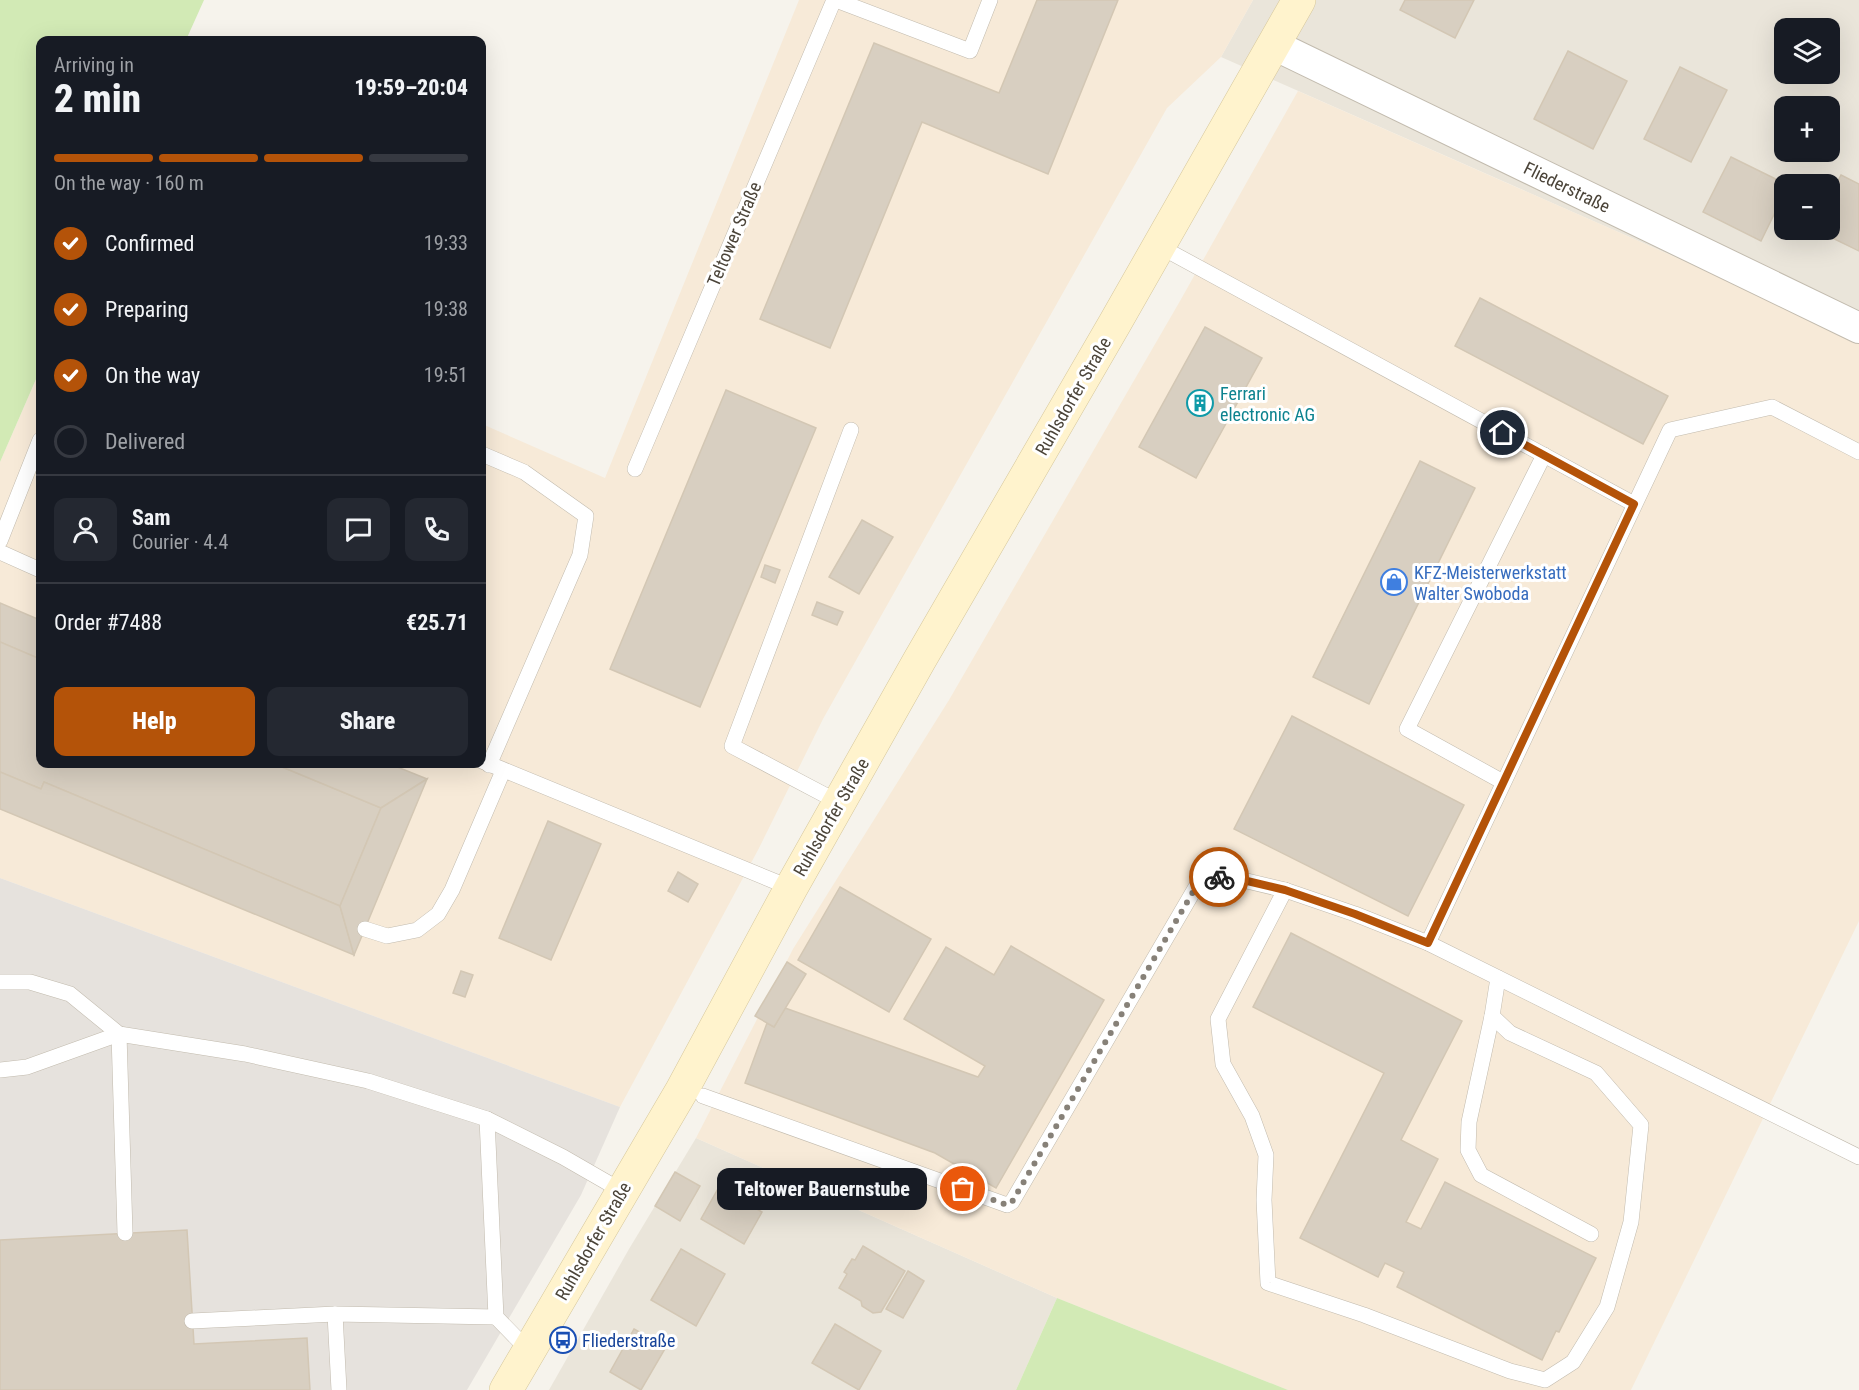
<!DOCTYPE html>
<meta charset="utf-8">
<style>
:root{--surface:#171b24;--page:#242831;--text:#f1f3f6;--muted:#9ea1a6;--line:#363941;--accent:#b45309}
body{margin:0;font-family:"Roboto Condensed",sans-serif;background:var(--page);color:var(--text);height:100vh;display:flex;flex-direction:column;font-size:22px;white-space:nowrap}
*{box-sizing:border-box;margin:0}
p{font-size:20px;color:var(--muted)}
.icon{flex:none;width:33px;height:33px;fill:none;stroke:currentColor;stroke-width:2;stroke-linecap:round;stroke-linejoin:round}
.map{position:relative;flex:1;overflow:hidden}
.sheet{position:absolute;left:36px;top:36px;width:450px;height:732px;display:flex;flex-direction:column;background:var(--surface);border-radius:12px;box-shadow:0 6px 24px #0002}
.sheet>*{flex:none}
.tools{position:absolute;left:1774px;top:18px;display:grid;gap:12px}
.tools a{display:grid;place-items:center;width:66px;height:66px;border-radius:12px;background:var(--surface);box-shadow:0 6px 24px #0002;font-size:30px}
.pin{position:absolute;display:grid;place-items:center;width:51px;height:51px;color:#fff;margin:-26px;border:3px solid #fff;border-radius:50%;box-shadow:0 2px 6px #0007}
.courier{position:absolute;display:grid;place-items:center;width:60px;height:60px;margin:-30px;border:4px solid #b45309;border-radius:50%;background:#fff;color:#222;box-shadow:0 2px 8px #0007}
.bubble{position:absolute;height:42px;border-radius:12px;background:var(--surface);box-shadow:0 6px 24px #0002;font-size:20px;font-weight:800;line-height:42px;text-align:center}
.head em{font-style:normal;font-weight:800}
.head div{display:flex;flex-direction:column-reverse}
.head{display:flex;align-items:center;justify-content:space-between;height:102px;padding:0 18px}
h1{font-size:39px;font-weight:800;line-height:45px}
.bar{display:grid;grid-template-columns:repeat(4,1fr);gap:9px 6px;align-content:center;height:72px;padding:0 18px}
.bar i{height:8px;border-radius:4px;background:var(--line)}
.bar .active{background:var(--accent)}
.bar p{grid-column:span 4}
.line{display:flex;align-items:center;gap:15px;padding:0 18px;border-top:2px solid var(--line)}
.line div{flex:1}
.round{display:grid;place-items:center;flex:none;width:63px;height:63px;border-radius:12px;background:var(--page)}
ol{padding:0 18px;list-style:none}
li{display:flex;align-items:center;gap:18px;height:66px}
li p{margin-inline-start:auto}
li .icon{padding:6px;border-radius:50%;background:var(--accent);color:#fff;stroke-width:4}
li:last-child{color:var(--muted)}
li i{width:33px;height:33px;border:3px solid var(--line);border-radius:50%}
.cta{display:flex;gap:12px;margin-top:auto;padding:12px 18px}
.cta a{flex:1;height:69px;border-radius:12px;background:var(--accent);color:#fff;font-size:24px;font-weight:800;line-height:69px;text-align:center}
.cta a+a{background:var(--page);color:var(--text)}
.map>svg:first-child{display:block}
.residential{fill:#eae5da;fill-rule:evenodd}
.commercial{fill:#f7ead8}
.industrial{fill:#e6e2dd}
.green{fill:#d2eab5}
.building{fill:#d8cfc1;stroke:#d3c7b4;stroke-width:1.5}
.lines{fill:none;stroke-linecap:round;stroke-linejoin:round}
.service-casing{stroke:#c2bbae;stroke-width:16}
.minor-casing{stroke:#c2bbae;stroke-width:32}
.secondary-casing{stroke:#d6c79b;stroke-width:34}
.service{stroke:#fff;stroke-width:15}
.minor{stroke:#fff;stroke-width:30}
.secondary{stroke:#fff3cd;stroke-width:33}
.done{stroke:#878178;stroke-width:6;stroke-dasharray:0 10.8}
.route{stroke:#b45309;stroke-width:8}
.labels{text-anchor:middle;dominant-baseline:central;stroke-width:6;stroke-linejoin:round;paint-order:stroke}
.street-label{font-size:18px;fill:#4b4439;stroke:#fff}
.culture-label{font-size:18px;fill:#0d838f;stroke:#fff;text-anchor:start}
.shop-label{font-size:18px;fill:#366cbe;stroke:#fff;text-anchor:start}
.transit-label{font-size:18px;fill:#164399;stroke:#fff;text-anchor:start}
</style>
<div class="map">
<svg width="1859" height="1390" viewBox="0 0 1859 1390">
<rect width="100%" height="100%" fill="#f6f3ec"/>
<g class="residential">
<path d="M 1253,0 L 1859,0 L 1859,338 L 1221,57 ZM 1785,28 L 1830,28 L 1830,74 L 1785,74 ZM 1785,106 L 1830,106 L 1830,152 L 1785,152 ZM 1785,184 L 1830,184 L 1830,230 L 1785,230 Z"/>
<polygon points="696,1138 1057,1298 1016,1390 549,1390 629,1249"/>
</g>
<g class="commercial">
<polygon points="799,0 1253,0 1221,57 1167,108 823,719 758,850 620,1107 0,878 0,462 40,370 40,764 482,764 482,424 605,478"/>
<polygon points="1298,91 1859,338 1859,921 1631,1390 1288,1390 1057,1298 696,1138 793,949 949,700 1180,301"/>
</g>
<polygon class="industrial" points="0,878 620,1107 581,1195 467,1390 0,1390"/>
<g class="green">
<polygon points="0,0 204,0 186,40 40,40 40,370 0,462"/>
<polygon points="1057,1298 1288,1390 1016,1390"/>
</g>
<g class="building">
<polygon points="1037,0 1118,0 1048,174 922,122 830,348 760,319 874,43 999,93"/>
<polygon points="1405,0 1474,0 1455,38 1400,10"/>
<polygon points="1568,51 1627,81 1593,149 1534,119"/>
<polygon points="1680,67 1727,90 1691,162 1644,139"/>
<polygon points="1731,157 1786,184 1785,192 1761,241 1703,212"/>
<polygon points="1841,175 1859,184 1859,251 1816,230 1830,230 1830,196"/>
<polygon points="1480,298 1668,396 1643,444 1455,346"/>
<polygon points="1205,327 1262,358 1196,478 1139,447"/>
<polygon points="726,390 816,428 700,707 610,669"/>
<polygon points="1420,461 1475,488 1369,704 1313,677"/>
<polygon points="862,520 893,537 859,594 829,577"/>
<polygon points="765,565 780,570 775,583 761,577"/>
<polygon points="817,602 843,612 837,625 812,615"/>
<polygon points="0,603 40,620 40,659 0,642"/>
<polygon points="0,642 40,659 40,764 275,764 381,808 340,906 44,782 41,789 0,772"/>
<polygon points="1292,716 1464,805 1408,916 1234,829"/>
<polygon points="275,764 390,764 427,779 381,808"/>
<polygon points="0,772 41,789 44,782 340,906 354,955 0,809"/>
<polygon points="427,779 354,955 340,906 381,808"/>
<polygon points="548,821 601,844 551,960 499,938"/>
<polygon points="678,872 698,884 688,902 668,891"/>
<polygon points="840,887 931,939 889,1012 798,960"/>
<polygon points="1291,933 1462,1021 1401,1140 1438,1159 1406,1222 1421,1229 1445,1182 1596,1258 1559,1332 1556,1331 1542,1360 1397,1287 1404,1272 1385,1263 1378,1277 1300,1238 1384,1073 1253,1007"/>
<polygon points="1011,946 1104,1000 996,1188 935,1153 745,1083 767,1023 774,1027 785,1008 978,1077 985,1066 904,1019 946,947 994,975"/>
<polygon points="787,962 806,974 774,1027 755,1016"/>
<polygon points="461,971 473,975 465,997 453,993"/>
<polygon points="675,1172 700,1186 680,1221 655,1206"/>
<polygon points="719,1187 762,1212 744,1244 701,1219"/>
<polygon points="187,1230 194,1344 307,1338 310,1390 0,1390 0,1240"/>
<polygon points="863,1246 905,1271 881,1312 873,1313 862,1306 861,1301 839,1288 847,1274 844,1272 852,1259 855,1260"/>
<polygon points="681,1249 725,1274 696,1326 651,1300"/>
<polygon points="908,1271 924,1281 903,1318 886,1309"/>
<polygon points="835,1324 881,1351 859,1390 812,1363"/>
<polygon points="634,1329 666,1347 641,1390 610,1372"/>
</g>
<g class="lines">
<defs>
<g id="service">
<polyline points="836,0 970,51 990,0"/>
<polyline points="1159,246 1634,504"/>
<polyline points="482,454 524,472 586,516 580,555 489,765"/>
<polyline points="635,469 834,0"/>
<polyline points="0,541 40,440"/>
<polyline points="0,552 40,570"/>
<polyline points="482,761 791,888"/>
<polyline points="1503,782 1407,729 1544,455"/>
<polyline points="840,803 732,746 851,430"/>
<polyline points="1285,890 1218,1019 1223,1064 1252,1116 1266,1155 1264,1200 1268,1283 1364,1315 1510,1371 1545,1380 1573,1362 1607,1307 1631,1222 1641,1125 1596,1073 1510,1033 1492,1016 1498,978"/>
<polyline points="365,929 387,936 417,930 438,914 452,890 503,771"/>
<polyline points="1428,943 1670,430 1772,407 1859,452"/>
<polyline points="0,982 30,982 70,994 119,1034 245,1054 368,1081 487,1119 563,1157 622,1191"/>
<polyline points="1492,1016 1469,1122 1468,1150 1481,1175 1591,1234"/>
<polyline points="0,1070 27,1067 119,1034 125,1233"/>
<polyline points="703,1096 1007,1205 1012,1202 1200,880 1226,876 1285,890 1355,914 1428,943 1859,1157"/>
<polyline points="487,1119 496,1317 529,1351"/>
<polyline points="335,1314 339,1390"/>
<polyline points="192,1321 335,1314 496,1317"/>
</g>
<polyline id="minor" points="1274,45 1859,328"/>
<polyline id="secondary" points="506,1390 682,1090 791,888 919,661 1115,323 1299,0"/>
</defs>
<use href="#service" class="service-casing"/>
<use href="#minor" class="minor-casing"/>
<use href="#secondary" class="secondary-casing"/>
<use href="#service" class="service"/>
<use href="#minor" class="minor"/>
<use href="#secondary" class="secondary"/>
</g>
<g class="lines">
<polyline class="done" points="963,1189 1007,1205 1012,1202 1200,880 1219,877"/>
<polyline class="route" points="1219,877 1226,876 1285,890 1355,914 1428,943 1634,504 1503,433"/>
</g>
<defs>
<symbol id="building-ring" viewBox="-11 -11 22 22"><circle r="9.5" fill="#fff" stroke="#0f9aa8" stroke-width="1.5"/><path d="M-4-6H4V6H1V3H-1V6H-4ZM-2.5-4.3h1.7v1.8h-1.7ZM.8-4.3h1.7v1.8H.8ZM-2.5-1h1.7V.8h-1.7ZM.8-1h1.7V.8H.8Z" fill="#0f9aa8"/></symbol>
<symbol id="shop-ring" viewBox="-11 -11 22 22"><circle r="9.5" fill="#fff" stroke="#3f7fe0" stroke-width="1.5"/><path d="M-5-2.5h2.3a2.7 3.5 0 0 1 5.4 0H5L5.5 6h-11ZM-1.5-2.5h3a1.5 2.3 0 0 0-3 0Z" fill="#3f7fe0"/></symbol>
<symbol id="bus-ring" viewBox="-11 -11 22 22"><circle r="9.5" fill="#fff" stroke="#1a4fb4" stroke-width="1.5"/><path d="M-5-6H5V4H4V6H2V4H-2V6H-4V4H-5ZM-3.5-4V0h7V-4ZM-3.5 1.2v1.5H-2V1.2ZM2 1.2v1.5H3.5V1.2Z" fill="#1a4fb4"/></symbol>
</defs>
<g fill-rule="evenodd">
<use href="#building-ring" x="1185" y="388" width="30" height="30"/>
<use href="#shop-ring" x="1379" y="567" width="30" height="30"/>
<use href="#bus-ring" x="548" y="1325" width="30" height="30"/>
</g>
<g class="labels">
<g class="street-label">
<text transform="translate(1567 187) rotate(26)">Fliederstraße</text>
<text transform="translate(734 234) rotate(-67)">Teltower Straße</text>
<text transform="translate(1073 396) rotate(-60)">Ruhlsdorfer Straße</text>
<text transform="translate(831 817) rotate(-60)">Ruhlsdorfer Straße</text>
<text transform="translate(593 1241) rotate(-60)">Ruhlsdorfer Straße</text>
</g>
<g class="culture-label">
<text x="1220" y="393">Ferrari<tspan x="1220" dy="21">electronic AG</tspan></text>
</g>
<g class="shop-label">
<text x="1414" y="572">KFZ-Meisterwerkstatt<tspan x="1414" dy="21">Walter Swoboda</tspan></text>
</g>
<g class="transit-label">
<text x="582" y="1340">Fliederstraße</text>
</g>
</g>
</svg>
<div class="tools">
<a><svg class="icon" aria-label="layers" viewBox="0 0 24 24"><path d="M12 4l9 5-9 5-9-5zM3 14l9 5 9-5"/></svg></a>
<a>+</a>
<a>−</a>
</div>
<div class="pin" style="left:963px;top:1189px;background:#ea580c"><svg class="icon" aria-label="bag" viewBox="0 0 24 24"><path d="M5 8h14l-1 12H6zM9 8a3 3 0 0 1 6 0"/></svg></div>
<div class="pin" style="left:1503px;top:433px;background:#1f2937"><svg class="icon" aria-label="home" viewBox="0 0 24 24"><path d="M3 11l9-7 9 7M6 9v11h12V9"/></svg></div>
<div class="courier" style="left:1219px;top:877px"><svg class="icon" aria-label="bike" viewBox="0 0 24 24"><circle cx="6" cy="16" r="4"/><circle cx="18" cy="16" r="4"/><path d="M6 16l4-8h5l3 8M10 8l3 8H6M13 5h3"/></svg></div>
<div class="bubble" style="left:717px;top:1168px;width:210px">Teltower Bauernstube</div>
<section class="sheet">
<div class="head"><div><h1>2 min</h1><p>Arriving in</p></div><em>19:59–20:04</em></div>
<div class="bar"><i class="active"></i><i class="active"></i><i class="active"></i><i></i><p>On the way · 160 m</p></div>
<ol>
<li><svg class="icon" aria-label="check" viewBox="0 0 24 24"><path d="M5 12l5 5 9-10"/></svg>Confirmed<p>19:33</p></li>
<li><svg class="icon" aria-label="check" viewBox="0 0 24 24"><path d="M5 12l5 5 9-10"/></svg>Preparing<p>19:38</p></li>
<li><svg class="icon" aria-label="check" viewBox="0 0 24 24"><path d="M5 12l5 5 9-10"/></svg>On the way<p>19:51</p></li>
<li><i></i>Delivered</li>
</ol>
<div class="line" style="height:108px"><a class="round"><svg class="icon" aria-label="person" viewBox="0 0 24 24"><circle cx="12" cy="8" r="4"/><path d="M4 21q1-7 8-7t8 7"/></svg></a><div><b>Sam</b><p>Courier · 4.4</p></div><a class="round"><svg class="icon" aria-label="chat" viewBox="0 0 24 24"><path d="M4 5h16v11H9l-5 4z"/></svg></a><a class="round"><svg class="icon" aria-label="phone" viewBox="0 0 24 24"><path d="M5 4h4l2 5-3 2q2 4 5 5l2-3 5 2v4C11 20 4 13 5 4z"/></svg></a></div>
<div class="line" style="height:78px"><div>Order #7488</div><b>€25.71</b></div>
<div class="cta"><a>Help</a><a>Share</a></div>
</section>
</div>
